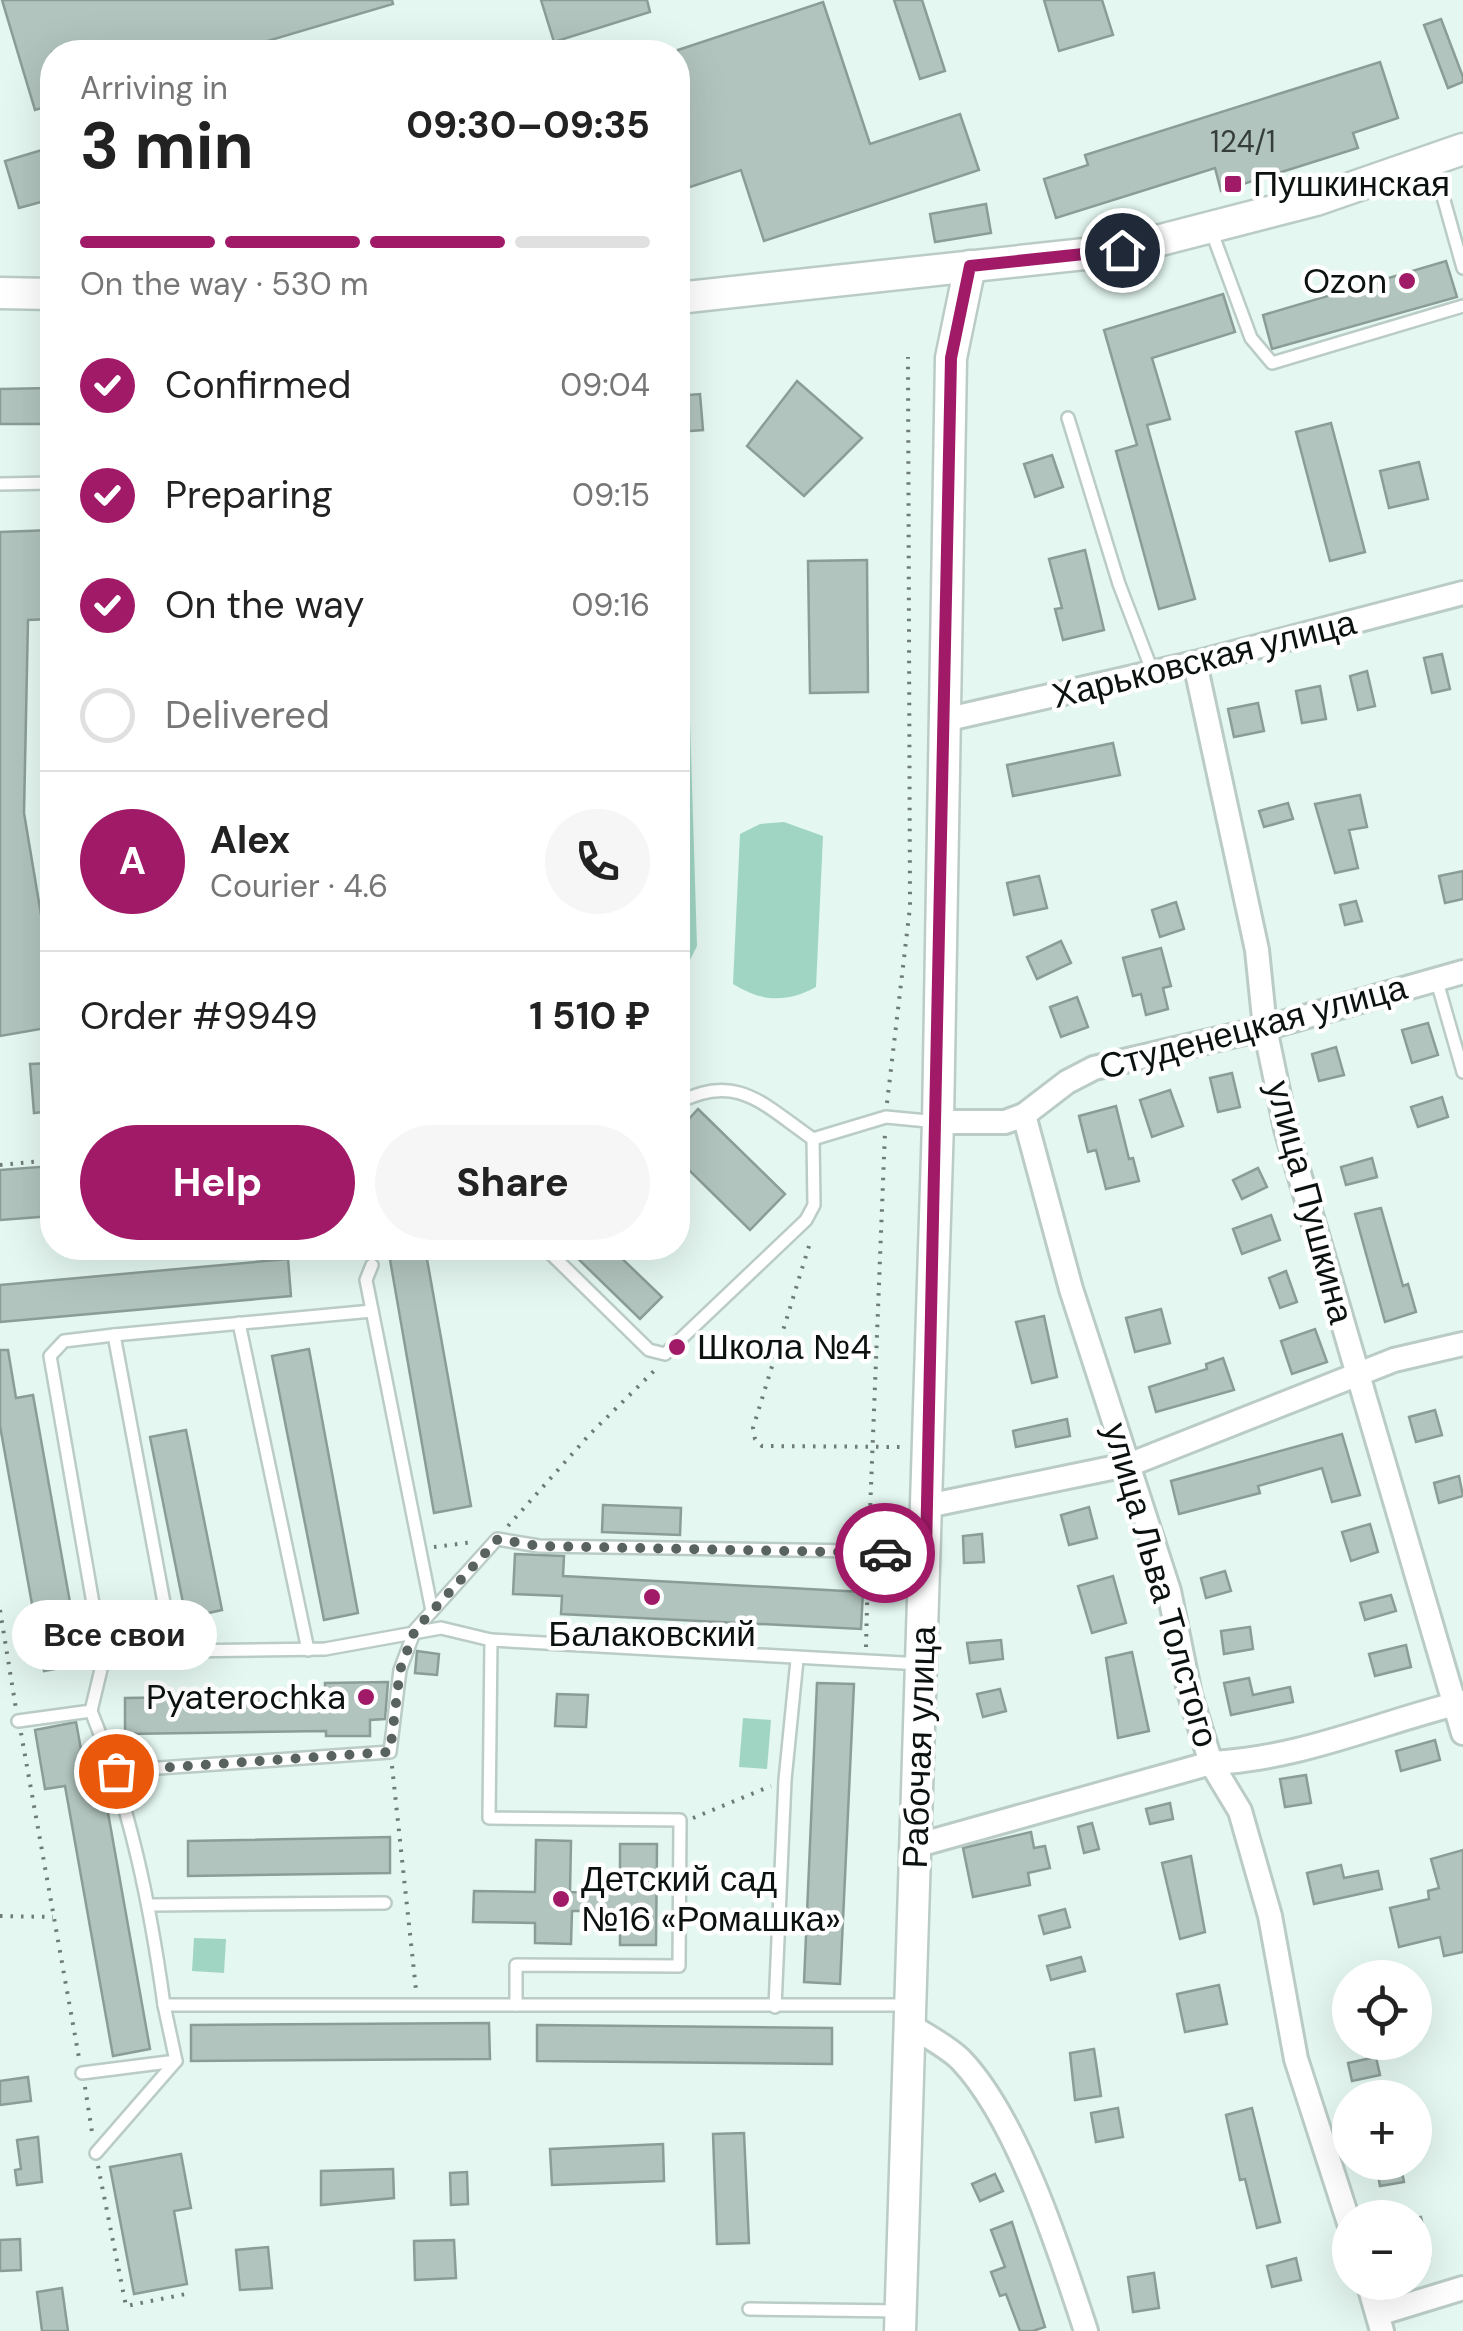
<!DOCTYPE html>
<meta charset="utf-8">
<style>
:root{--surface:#fff;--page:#f6f6f6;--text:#222;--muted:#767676;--line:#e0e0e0;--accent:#a11a68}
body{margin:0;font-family:"DM Sans",sans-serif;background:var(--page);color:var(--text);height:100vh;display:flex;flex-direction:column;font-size:38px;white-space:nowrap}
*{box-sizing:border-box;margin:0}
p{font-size:32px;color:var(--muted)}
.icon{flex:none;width:55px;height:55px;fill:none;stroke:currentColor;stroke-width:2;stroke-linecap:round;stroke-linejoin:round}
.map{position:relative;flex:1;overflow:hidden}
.details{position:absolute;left:40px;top:40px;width:650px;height:1220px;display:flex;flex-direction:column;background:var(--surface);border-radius:40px;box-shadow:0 10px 40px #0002}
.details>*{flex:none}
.tools{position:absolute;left:1332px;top:1960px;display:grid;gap:20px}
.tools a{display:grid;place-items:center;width:100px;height:100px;border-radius:50%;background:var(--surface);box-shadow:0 10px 40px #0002;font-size:50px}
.pin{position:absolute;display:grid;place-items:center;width:85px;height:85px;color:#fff;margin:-42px;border:5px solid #fff;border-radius:50%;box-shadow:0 2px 10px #0007}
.courier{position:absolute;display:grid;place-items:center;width:100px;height:100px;margin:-50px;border:8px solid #a11a68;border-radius:50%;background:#fff;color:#222;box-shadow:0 2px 12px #0007}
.bubble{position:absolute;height:70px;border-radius:35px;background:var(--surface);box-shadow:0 10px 40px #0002;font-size:32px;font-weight:700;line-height:70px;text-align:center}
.overview em{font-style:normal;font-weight:700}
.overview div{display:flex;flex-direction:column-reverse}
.overview{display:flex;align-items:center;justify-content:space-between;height:170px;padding:0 40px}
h1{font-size:65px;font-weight:700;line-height:75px}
.bar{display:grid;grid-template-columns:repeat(4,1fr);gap:15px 10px;align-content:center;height:120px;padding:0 40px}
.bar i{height:12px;border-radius:8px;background:var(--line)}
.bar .current{background:var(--accent)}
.bar p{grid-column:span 4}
.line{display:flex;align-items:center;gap:25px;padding:0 40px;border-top:2px solid var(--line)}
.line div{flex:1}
.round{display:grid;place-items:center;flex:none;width:105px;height:105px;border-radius:52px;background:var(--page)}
ol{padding:0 40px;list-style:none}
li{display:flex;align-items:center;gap:30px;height:110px}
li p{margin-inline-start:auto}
li .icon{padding:10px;border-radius:50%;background:var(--accent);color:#fff;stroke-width:4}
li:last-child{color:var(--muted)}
li i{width:55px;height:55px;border:5px solid var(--line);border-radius:50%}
.action{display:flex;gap:20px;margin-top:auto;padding:20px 40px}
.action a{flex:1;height:115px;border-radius:60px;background:var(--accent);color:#fff;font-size:40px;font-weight:700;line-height:115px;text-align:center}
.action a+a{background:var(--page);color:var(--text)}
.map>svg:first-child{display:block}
.green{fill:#a0d5c4}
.building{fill:#b1c4bd;stroke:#8c9d97;stroke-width:2.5}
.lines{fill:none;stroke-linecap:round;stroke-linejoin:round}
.lane-casing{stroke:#baccc5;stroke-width:16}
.street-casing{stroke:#baccc5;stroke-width:28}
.secondary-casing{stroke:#baccc5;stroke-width:35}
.path{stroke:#6f7b77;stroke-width:4;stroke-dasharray:2.5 8;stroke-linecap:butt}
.lane{stroke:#fff;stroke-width:11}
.street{stroke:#fff;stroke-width:22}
.secondary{stroke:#fff;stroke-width:30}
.done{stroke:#58625e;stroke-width:10;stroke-dasharray:0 18}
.route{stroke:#a11a68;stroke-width:12}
.poi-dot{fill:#a11a68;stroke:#fff;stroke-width:4}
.labels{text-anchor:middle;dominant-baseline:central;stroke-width:9;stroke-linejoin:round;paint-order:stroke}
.number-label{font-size:30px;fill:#353e3b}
.poi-label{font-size:35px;fill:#0c1210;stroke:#fff;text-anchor:start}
.street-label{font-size:35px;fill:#0c1210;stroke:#fff}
</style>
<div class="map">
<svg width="1463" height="2331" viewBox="0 0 1463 2331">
<rect width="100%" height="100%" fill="#e4f7f0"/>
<g class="green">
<polygon points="678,611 687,624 697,946 678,984"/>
<path d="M 784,822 L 823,836 L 816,987 C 786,1003 762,1002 733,984 L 740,834 L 760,824 Z"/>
<polygon points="743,1718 771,1720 767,1769 739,1767"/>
<polygon points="194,1938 226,1939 224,1973 192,1971"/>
</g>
<g class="building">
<polygon points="2,0 392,0 393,4 230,52 52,52 52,105 35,110"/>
<polygon points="541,0 647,0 650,12 554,42"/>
<polygon points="894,0 922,0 945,71 920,79"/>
<polygon points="1044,0 1102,0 1113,35 1059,51"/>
<polygon points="823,2 870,144 960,114 979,170 764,241 741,170 678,191 678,50"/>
<polygon points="1441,19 1463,77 1463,82 1448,88 1424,25"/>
<polygon points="1380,62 1398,118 1353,133 1358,148 1221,191 1215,168 1056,218 1044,179 1088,165 1085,155"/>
<polygon points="52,147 52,199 19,208 5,161"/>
<polygon points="986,204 991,233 935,242 930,214"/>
<polygon points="1446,261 1457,297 1272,349 1263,315"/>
<polygon points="1223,294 1235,332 1152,358 1170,419 1147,425 1195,599 1159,609 1116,451 1137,445 1104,330"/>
<polygon points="797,381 862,438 804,496 747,446"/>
<polygon points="52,388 52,424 0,424 0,389"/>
<polygon points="700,394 703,430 678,432 678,396"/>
<polygon points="1331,423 1365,552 1330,561 1296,432"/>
<polygon points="1052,455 1063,487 1035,497 1024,464"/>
<polygon points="1419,462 1428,499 1389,508 1380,471"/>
<polygon points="52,530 52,619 28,620 24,813 52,980 52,1027 0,1036 0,532"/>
<polygon points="1085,550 1104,630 1063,640 1055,609 1062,608 1049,559"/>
<polygon points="867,560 868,692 810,693 808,561"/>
<polygon points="1442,654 1450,689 1432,693 1424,658"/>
<polygon points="1367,671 1375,706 1358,710 1350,676"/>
<polygon points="1320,686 1326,719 1302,723 1296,691"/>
<polygon points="1258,703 1264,731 1234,737 1228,709"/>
<polygon points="1113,743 1120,775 1013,796 1007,765"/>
<polygon points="1360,795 1367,827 1349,830 1358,868 1335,873 1315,804"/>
<polygon points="1288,803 1293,819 1264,827 1259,811"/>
<polygon points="1463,871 1463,899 1445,903 1439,876"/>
<polygon points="1039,876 1047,908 1014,915 1007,883"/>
<polygon points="1356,901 1362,921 1345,925 1340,905"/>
<polygon points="1176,902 1184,929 1160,937 1152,910"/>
<polygon points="1061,941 1071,963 1037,979 1027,957"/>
<polygon points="1161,948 1171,986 1163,988 1168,1009 1146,1015 1141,994 1133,996 1123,958"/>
<polygon points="1077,997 1088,1027 1061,1037 1050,1007"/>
<polygon points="1428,1023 1438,1055 1412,1063 1402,1030"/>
<polygon points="1336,1047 1344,1075 1319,1081 1312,1054"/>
<polygon points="52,1063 52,1111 34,1113 30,1064"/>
<polygon points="1232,1073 1240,1107 1218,1112 1210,1078"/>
<polygon points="1170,1090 1183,1126 1152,1137 1140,1100"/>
<polygon points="1442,1097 1448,1117 1418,1127 1411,1107"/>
<polygon points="1116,1106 1129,1159 1133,1158 1139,1181 1106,1189 1096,1150 1088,1152 1079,1116"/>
<polygon points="698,1109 785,1194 750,1230 687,1168 678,1178 678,1131"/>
<polygon points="1372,1158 1377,1177 1346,1185 1341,1167"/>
<polygon points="52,1166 52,1216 0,1220 0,1170"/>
<polygon points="1258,1168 1267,1187 1242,1199 1233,1180"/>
<polygon points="1381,1208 1403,1286 1408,1284 1416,1312 1385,1322 1355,1214"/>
<polygon points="1271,1215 1280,1240 1242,1254 1233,1229"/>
<polygon points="388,1248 425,1248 471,1506 434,1513"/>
<polygon points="567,1248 611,1248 662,1297 640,1319"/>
<polygon points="288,1259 291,1296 0,1322 0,1285"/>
<polygon points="1286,1271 1297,1302 1280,1308 1269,1278"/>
<polygon points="1161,1309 1170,1343 1135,1352 1126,1318"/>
<polygon points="1044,1316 1057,1377 1032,1383 1016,1322"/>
<polygon points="1315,1329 1327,1362 1292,1374 1281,1341"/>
<polygon points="309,1349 358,1613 324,1620 272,1356"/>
<polygon points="0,1350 8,1350 16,1398 33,1395 81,1664 44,1671 0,1426"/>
<polygon points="1223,1358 1234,1390 1156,1412 1149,1387 1207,1369 1206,1364"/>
<polygon points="1435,1410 1442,1435 1416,1442 1409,1417"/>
<polygon points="1067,1419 1070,1436 1016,1447 1013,1431"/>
<polygon points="186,1430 222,1610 186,1618 150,1437"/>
<polygon points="1342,1434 1360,1495 1332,1502 1322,1468 1258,1486 1260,1493 1179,1514 1171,1481"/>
<polygon points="1459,1476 1463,1496 1439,1503 1434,1483"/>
<polygon points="603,1505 681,1508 680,1535 602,1532"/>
<polygon points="1089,1507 1097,1538 1069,1545 1061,1515"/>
<polygon points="1370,1524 1378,1552 1351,1561 1342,1532"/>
<polygon points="982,1534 984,1562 964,1563 963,1536"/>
<polygon points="515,1554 564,1556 563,1576 863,1592 861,1629 561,1614 562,1596 513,1594"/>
<polygon points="1225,1571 1231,1591 1206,1598 1201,1578"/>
<polygon points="1113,1576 1126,1623 1092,1633 1078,1586"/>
<polygon points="1391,1595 1396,1611 1365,1620 1360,1603"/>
<polygon points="1250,1627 1253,1649 1224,1654 1221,1631"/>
<polygon points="1001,1640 1003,1659 970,1663 967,1643"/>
<polygon points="1406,1645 1411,1667 1375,1676 1369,1654"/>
<polygon points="417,1651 439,1654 437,1675 415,1673"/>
<polygon points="1132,1652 1149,1731 1118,1738 1106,1658"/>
<polygon points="1249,1678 1253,1695 1290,1687 1293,1702 1231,1715 1224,1683"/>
<polygon points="388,1682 385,1719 370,1720 370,1736 326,1736 326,1731 125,1734 125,1698 325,1695 325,1683"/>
<polygon points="817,1683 854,1684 840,1984 804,1982"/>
<polygon points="1000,1689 1006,1711 983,1717 977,1694"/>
<polygon points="557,1694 588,1695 586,1727 555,1726"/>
<polygon points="76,1722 87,1782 102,1779 150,2049 113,2056 65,1786 45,1789 35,1730"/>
<polygon points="1435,1740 1440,1760 1401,1771 1396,1751"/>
<polygon points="1306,1775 1311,1803 1285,1807 1280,1779"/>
<polygon points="1170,1803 1173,1819 1150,1824 1146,1809"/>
<polygon points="1092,1823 1099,1849 1084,1853 1078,1827"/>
<polygon points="1031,1832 1034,1848 1045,1846 1050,1868 1028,1873 1030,1885 973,1897 963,1848"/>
<polygon points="390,1837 390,1873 188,1876 188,1841"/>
<polygon points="536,1840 571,1841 570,1892 620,1893 620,1844 657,1844 656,1945 620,1945 620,1911 572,1911 571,1944 535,1943 535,1923 473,1922 474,1891 535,1892"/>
<polygon points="1463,1850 1463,1952 1444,1956 1440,1937 1399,1947 1390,1908 1429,1899 1428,1891 1439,1888 1431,1859"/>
<polygon points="1191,1856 1205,1932 1180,1939 1162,1863"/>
<polygon points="1341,1865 1344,1878 1378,1871 1382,1889 1314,1904 1307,1873"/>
<polygon points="1065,1909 1070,1927 1044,1934 1039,1916"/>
<polygon points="1081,1957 1085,1971 1051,1980 1047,1966"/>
<polygon points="1219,1985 1227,2024 1185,2032 1177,1994"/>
<polygon points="489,2023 490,2059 191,2061 191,2025"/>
<polygon points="537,2025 832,2028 832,2064 537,2061"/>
<polygon points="1094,2049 1101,2096 1075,2100 1070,2053"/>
<polygon points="1376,2057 1380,2075 1352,2081 1348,2063"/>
<polygon points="28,2077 31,2101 0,2105 0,2081"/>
<polygon points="1118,2108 1123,2137 1096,2142 1091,2113"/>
<polygon points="1252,2108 1280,2222 1257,2228 1245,2179 1240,2180 1226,2115"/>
<polygon points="744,2133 749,2243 717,2244 713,2134"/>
<polygon points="38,2137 42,2182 17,2185 15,2170 21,2169 17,2140"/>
<polygon points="663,2144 664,2181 552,2185 550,2149"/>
<polygon points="181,2154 191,2208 174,2211 187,2284 134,2294 110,2167"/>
<polygon points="1400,2162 1404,2182 1380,2186 1376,2165"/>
<polygon points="393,2169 394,2198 321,2205 321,2171"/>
<polygon points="467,2172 468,2204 451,2205 450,2173"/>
<polygon points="995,2174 1003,2191 980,2201 972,2184"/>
<polygon points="1421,2217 1430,2258 1415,2262 1415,2218"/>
<polygon points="1012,2222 1045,2327 1033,2331 1020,2331 1006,2294 1000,2296 991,2272 1005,2267 991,2230"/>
<polygon points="20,2239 21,2270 0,2271 0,2240"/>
<polygon points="454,2240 456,2278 415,2280 414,2241"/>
<polygon points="268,2247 272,2288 240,2290 236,2250"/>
<polygon points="1296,2258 1301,2280 1272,2287 1267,2266"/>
<polygon points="1154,2273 1159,2308 1133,2312 1128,2277"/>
<polygon points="62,2288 68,2331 42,2331 37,2292"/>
</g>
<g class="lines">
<defs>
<g id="lane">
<polyline points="1433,161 1463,268"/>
<polyline points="1211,230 1251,338 1272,363 1463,306"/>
<polyline points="1068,418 1119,584 1153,673"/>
<polyline points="0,484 52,483"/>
<polyline points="1436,978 1463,1072"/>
<path d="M 678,1103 C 737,1071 765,1106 813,1139 L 886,1117 L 938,1122"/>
<polyline points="545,1248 649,1350 665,1354 806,1220 814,1205 813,1139"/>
<polyline points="372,1265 366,1280 432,1611"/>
<polyline points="239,1323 308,1650"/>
<polyline points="491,1640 489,1818 680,1820 679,1966 516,1965 516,2005"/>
<polyline points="173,1651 114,1335 372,1311"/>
<polyline points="103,1661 50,1356 64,1341 114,1335"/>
<path d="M 91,1711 C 130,1806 150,1903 164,2005 L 907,2005"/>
<polyline points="18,1721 91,1711 103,1661 173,1651 325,1649 441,1628 491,1640 921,1664"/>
<polyline points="116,1771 390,1752 400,1670 415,1630 497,1539 539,1546 925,1552"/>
<polyline points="151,1905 385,1903"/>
<polyline points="775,2007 785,1780 797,1660"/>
<polyline points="82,2073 176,2061 164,2005"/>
<polyline points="96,2153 176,2061"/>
<polyline points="749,2309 900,2311"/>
</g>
<g id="street">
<polyline points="1195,663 1257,950 1265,1028 1286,1129 1463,1733"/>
<polyline points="944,720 1195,663 1463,593"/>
<polyline points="1024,1115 1071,1289 1169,1591 1190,1695 1211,1763 1240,1811 1270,1916 1296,2059 1350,2226"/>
<polyline points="938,1122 1005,1122 1024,1115 1067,1082 1094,1068 1265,1028 1463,972"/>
<polyline points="927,1506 1131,1464 1394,1360 1463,1344"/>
<path d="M 915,1846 L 1211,1763 C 1300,1759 1378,1723 1463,1702"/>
<path d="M 910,2025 C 926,2036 947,2046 961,2060 C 1018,2120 1060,2252 1086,2331"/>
<polyline points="1368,2282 1382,2331"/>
<polyline points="1378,2314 1463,2288"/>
</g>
<g id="secondary">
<polyline points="0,293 52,294"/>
<polyline points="678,298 1122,250 1316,200 1463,149"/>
<polyline points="900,2331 938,1122 951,358 970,266"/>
</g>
</defs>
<use href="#lane" class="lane-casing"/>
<use href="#street" class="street-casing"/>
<use href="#secondary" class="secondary-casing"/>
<g class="path">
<polyline points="887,1103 910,907 908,357"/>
<polyline points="0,1165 52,1160"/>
<polyline points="809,1246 753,1428 755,1439 762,1446 904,1447"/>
<polyline points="508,1526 590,1434 659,1366"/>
<polyline points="869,1537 885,1132"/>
<polyline points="434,1547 474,1542"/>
<polyline points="0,1610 16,1709"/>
<polyline points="866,1647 868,1567"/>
<polyline points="21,1733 79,2058"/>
<polyline points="392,1766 416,1990"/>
<polyline points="693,1818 771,1786"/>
<polyline points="0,1916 53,1917"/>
<polyline points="85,2087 92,2132"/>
<polyline points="98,2166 126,2306 191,2293"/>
</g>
<use href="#lane" class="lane"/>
<use href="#street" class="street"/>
<use href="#secondary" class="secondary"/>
</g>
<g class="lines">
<polyline class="done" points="116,1771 390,1752 400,1670 415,1630 498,1539 538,1546 885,1553"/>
<polyline class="route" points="885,1553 926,1552 951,358 970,266 1122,250"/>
</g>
<g class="poi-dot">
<rect x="1223" y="174" width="20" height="20" rx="5"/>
<circle cx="1407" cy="281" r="10"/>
<circle cx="677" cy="1347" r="10"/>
<circle cx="652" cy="1597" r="10"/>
<circle cx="366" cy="1697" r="10"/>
<circle cx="561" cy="1899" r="10"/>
</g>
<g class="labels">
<g class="number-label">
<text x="1243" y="141">124/1</text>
</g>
<g class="poi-label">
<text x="1253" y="184">Пушкинская</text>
<text x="1387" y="281" text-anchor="end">Ozon</text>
<text x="697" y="1347">Школа №4</text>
<text x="652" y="1634" text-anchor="middle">Балаковский</text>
<text x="346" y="1697" text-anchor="end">Pyaterochka</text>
<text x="581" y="1879">Детский сад<tspan x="581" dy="40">№16 «Ромашка»</tspan></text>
</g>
<g class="street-label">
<text transform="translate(1204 659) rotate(-14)">Харьковская улица</text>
<text transform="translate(1253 1027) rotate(-15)">Студенецкая улица</text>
<text transform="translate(1310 1202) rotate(75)">улица Пушкина</text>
<text transform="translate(1161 1585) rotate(74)">улица Льва Толстого</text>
<text transform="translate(919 1747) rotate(-88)">Рабочая улица</text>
</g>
</g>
</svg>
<div class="tools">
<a><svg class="icon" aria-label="locate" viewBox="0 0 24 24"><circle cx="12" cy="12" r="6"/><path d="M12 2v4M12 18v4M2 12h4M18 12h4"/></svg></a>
<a>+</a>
<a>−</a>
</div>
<div class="pin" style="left:116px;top:1771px;background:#ea580c"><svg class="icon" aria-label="bag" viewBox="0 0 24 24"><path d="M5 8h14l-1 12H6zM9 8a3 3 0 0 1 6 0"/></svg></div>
<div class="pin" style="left:1122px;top:250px;background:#1f2937"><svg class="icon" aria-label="home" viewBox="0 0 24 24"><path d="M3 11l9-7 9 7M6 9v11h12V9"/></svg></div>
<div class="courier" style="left:885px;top:1553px"><svg class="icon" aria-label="car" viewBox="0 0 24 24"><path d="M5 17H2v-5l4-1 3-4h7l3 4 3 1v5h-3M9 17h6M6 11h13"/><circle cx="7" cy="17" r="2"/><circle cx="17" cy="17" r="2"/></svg></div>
<div class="bubble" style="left:12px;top:1600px;width:205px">Все свои</div>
<section class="details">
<div class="overview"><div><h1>3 min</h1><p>Arriving in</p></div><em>09:30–09:35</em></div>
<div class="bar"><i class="current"></i><i class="current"></i><i class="current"></i><i></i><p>On the way · 530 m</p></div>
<ol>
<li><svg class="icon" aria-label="check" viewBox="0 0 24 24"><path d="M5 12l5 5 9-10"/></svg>Confirmed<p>09:04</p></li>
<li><svg class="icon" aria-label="check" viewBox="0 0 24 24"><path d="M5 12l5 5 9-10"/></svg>Preparing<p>09:15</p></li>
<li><svg class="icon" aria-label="check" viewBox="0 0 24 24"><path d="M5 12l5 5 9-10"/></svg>On the way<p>09:16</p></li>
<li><i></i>Delivered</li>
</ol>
<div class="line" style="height:180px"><b class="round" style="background:var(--accent);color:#fff">A</b><div><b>Alex</b><p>Courier · 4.6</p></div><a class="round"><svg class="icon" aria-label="phone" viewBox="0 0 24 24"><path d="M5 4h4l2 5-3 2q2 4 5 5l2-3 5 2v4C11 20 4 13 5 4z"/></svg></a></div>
<div class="line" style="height:130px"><div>Order #9949</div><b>1 510 ₽</b></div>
<div class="action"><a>Help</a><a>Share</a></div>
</section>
</div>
